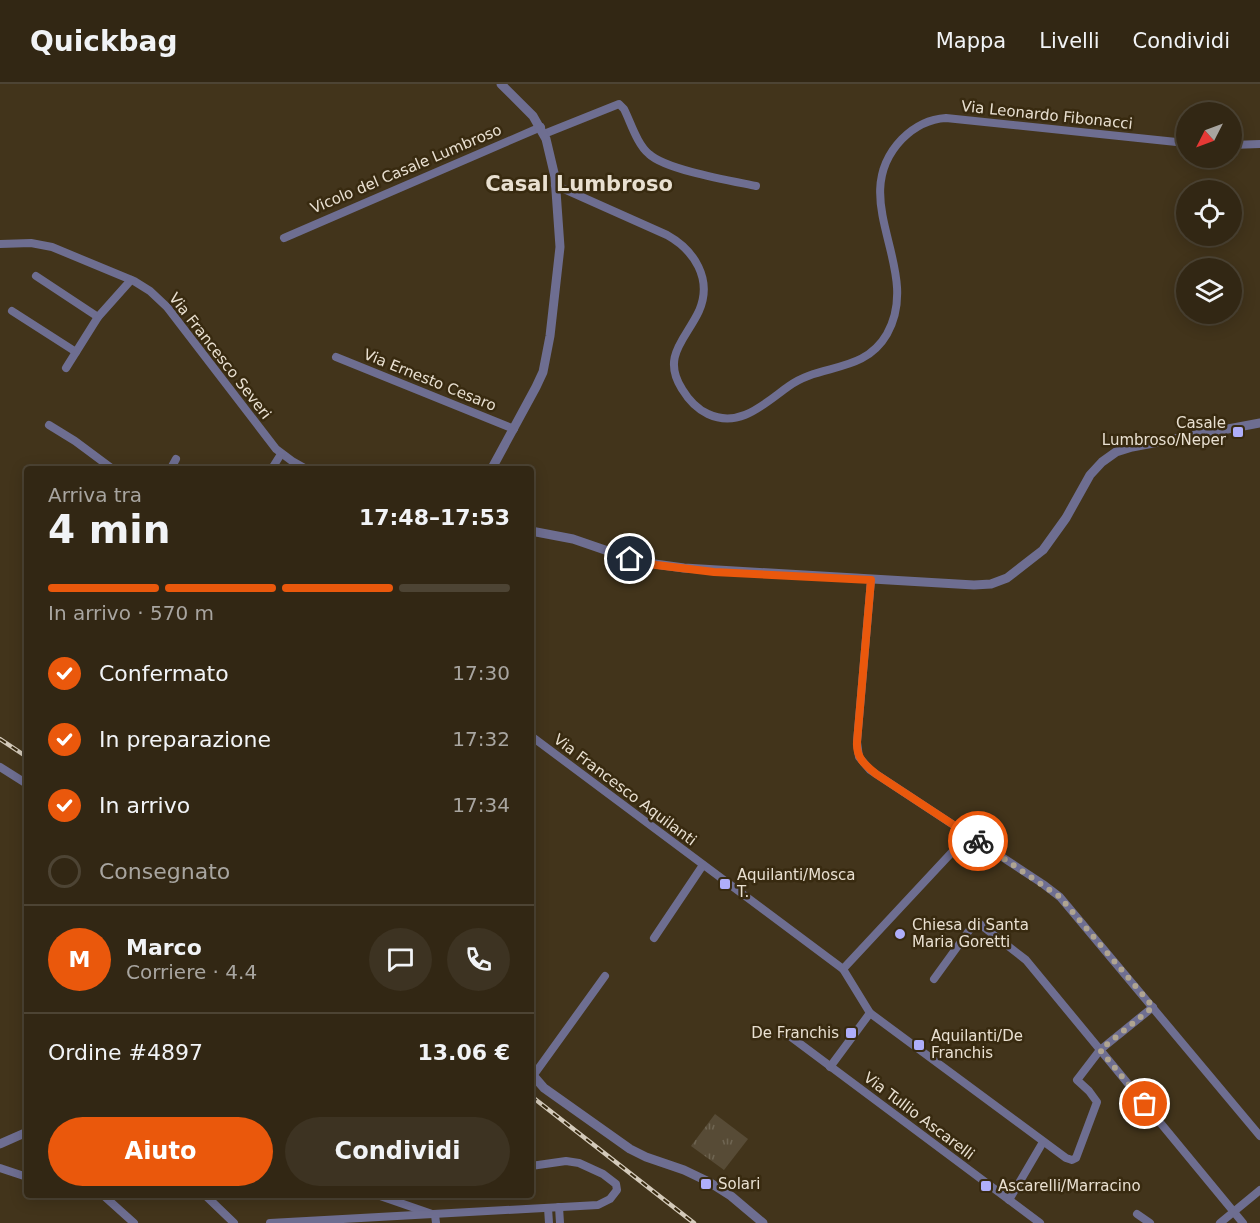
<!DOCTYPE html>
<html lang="it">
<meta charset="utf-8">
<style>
:root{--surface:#322714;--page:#3d3322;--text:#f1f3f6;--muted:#a8a5a0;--line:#4d4434;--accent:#ea580c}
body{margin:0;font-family:"DejaVu Sans",sans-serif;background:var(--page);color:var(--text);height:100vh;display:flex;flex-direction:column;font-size:22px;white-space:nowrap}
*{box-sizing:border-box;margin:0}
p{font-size:20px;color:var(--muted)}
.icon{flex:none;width:33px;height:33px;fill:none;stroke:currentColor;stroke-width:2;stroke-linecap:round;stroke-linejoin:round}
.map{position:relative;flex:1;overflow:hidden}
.details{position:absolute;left:24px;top:382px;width:510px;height:732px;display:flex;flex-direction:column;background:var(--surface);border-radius:6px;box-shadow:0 3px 15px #0003,0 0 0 2px var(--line)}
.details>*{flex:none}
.needle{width:39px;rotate:228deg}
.controls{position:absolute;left:1176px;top:18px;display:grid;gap:12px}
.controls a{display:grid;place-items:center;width:66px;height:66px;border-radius:50%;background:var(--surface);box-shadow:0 3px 15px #0003,0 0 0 2px var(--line);font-size:30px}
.pin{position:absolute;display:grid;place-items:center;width:51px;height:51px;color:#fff;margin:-26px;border:3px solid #fff;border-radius:50%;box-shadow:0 2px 6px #0007}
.courier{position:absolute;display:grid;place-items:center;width:60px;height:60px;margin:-30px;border:4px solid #ea580c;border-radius:50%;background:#fff;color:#222;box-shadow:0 2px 8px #0007}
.summary em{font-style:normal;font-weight:700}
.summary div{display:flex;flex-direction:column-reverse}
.summary{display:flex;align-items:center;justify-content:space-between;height:102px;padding:0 24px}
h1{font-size:39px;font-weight:700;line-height:45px}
.bar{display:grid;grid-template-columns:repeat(4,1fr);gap:9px 6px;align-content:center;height:72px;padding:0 24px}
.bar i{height:8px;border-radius:4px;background:var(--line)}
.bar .current{background:var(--accent)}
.bar p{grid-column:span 4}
.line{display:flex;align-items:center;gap:15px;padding:0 24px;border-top:2px solid var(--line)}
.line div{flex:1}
.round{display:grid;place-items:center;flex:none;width:63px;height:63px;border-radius:32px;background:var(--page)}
ol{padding:0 24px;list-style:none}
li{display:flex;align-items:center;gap:18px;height:66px}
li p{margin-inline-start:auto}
li .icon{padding:6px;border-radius:50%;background:var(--accent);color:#fff;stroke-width:4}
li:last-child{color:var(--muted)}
li i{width:33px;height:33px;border:3px solid var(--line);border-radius:50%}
.button{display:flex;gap:12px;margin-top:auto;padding:12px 24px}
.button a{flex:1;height:69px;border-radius:36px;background:var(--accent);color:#fff;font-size:24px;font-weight:700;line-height:69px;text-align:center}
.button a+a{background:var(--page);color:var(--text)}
header{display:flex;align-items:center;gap:36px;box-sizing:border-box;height:84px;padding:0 30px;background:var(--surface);border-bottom:2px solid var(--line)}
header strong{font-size:28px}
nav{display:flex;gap:33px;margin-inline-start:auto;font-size:21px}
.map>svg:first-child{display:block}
.grass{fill:url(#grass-tufts)}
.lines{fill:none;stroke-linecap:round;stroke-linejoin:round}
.minor{stroke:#6e6e91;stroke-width:8}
.tertiary{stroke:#6e6e91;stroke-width:9}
.rail-casing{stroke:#d4caba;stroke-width:4.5}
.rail{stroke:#382a10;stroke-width:2;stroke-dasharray:7;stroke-linecap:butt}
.done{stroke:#afa491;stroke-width:6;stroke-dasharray:0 10.8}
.route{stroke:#ea580c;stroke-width:8}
.poi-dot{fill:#afaefa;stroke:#382a10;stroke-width:2}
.labels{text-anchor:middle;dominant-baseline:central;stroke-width:5;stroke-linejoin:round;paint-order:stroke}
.street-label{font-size:15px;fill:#e9e0d1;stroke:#382a10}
.poi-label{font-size:15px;fill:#e9e0d1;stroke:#382a10;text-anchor:start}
.district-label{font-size:21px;font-weight:bold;fill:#e9e0d1;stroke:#382a10}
</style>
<header>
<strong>Quickbag</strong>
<nav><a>Mappa</a><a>Livelli</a><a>Condividi</a></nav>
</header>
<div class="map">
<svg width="1260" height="1139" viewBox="0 0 1260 1139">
<defs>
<pattern id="grass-tufts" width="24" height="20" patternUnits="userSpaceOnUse" patternTransform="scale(1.5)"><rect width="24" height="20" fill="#574b36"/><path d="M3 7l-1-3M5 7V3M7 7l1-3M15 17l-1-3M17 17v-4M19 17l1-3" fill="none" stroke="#6f6552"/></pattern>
</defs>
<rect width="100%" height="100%" fill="#42341b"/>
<polygon class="grass" points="715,1030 748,1055 724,1086 691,1062"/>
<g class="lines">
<g class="minor">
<path d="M 544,50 L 619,20 L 624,25 C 631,39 637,60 649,70 C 666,86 732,97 756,102"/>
<polyline points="1232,61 1260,60"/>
<path d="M 555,101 L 667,151 C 694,166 713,195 699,227 C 686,255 661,272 682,305 C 688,315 697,325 708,330 C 740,345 765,319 789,302 C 820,279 864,290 887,250 C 924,184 844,115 902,55 C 914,43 929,35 946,34 L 1186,59"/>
<polyline points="284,154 541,43"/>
<polyline points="0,160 31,159 52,163 134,197 150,207 167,223 276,365 292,377 308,386"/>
<polyline points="36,192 98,233"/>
<polyline points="12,227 76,268"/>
<polyline points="336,273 514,345"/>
<polyline points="66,284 98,233 131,196"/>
<polyline points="49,341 75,357 114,386"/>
<polyline points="170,386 176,375"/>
<polyline points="271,386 281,370"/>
<polyline points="871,496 857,658 859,673 870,686 1043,800 1060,813 1260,1052"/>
<polyline points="531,652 843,885 870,929 1066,1074 1072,1076 1076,1074 1097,1018 1089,1007 1077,996 1100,966 1153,923"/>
<polyline points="0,683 27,700"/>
<polyline points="654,854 703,781"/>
<polyline points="843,885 968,751"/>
<polyline points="934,895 976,837 1026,876 1243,1139"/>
<polyline points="783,947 1040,1139"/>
<polyline points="830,983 870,929"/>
<polyline points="533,992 605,892"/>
<polyline points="0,1084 27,1093"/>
<polyline points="104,1112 134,1139"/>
<polyline points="206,1112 234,1139"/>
<polyline points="380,1112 435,1131 436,1139"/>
<polyline points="1009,1116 1043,1058"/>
<polyline points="559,1123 560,1139"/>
<polyline points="548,1124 549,1139"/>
<polyline points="1137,1130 1150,1139"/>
<polyline points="270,1139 598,1121 610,1115 617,1106 616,1100 603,1090 579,1079 566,1077 531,1082"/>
<polyline points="1220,1139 1260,1106"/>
</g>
<g class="tertiary">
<polyline points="491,386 536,303 543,288 550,252 560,163 555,93 546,55 533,32 501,0"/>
<polyline points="531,447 573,455 640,478 684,484 974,501 991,500 1007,494 1043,466 1066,434 1090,391 1102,378 1116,368 1132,363 1260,339"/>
<polyline points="531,989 544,1004 630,1065 646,1073 684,1086 709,1098 731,1112 763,1139"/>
<polyline points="0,1060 27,1048"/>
</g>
<defs>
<g id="rail">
<polyline points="0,655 27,673"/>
<polyline points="531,1012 694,1139"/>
</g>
</defs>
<use href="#rail" class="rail-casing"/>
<use href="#rail" class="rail"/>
</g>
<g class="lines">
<polyline class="done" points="978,757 1060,813 1153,923 1100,966 1145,1020"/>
<path class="route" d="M 630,475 L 656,481 L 714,488 L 871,496 L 857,658 C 856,674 865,681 876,690 L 978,757"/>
</g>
<g class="poi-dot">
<rect x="1232" y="342" width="12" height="12" rx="3"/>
<rect x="719" y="794" width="12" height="12" rx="3"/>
<circle cx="900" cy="850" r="6"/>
<rect x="845" y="943" width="12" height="12" rx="3"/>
<rect x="913" y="955" width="12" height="12" rx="3"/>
<rect x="700" y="1094" width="12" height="12" rx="3"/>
<rect x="980" y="1096" width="12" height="12" rx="3"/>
</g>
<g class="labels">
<g class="street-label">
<text transform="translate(1047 31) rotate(6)">Via Leonardo Fibonacci</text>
<text transform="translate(406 85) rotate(-23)">Vicolo del Casale Lumbroso</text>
<text transform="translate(220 272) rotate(52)">Via Francesco Severi</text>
<text transform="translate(430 296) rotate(22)">Via Ernesto Cesaro</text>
<text transform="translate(625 706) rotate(37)">Via Francesco Aquilanti</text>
<text transform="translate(919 1032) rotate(37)">Via Tullio Ascarelli</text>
</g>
<g class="poi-label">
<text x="1226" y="339" text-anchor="end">Casale<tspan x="1226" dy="17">Lumbroso/Neper</tspan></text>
<text x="737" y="791">Aquilanti/Mosca<tspan x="737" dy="17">T.</tspan></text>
<text x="912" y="841">Chiesa di Santa<tspan x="912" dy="17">Maria Goretti</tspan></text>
<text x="839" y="949" text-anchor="end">De Franchis</text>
<text x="931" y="952">Aquilanti/De<tspan x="931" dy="17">Franchis</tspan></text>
<text x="718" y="1100">Solari</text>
<text x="998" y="1102">Ascarelli/Marracino</text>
</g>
<g class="district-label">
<text x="579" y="100">Casal Lumbroso</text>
</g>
</g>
</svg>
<div class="controls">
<a><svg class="needle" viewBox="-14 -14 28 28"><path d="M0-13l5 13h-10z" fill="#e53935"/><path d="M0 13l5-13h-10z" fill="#a8a5a0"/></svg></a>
<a><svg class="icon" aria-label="locate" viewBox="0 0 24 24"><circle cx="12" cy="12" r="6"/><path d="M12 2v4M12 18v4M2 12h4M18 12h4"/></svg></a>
<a><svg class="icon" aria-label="layers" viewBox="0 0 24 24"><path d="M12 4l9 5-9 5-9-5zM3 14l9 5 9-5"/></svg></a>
</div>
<div class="pin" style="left:1145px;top:1020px;background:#ea580c"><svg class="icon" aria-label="bag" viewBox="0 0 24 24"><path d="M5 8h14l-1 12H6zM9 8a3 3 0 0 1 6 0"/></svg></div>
<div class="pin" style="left:630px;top:475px;background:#1f2937"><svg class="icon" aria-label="home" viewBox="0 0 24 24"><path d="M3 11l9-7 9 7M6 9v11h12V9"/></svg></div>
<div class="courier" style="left:978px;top:757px"><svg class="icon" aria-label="bike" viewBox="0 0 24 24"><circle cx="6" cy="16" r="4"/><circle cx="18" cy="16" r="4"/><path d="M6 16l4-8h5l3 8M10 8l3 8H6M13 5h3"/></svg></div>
<section class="details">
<div class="summary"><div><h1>4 min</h1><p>Arriva tra</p></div><em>17:48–17:53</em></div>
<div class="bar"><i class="current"></i><i class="current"></i><i class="current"></i><i></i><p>In arrivo · 570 m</p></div>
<ol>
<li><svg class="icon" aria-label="check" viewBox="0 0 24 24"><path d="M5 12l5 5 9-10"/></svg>Confermato<p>17:30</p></li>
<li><svg class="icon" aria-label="check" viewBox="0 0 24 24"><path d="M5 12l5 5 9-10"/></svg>In preparazione<p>17:32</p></li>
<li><svg class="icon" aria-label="check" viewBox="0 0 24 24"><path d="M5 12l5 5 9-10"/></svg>In arrivo<p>17:34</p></li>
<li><i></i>Consegnato</li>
</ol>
<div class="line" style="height:108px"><b class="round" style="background:var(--accent);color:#fff">M</b><div><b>Marco</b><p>Corriere · 4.4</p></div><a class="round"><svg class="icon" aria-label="chat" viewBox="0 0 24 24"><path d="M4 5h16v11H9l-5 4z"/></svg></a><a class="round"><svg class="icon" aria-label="phone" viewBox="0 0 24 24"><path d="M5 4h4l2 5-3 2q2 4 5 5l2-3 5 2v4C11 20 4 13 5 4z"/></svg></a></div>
<div class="line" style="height:78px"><div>Ordine #4897</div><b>13.06 €</b></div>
<div class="button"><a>Aiuto</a><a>Condividi</a></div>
</section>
</div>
